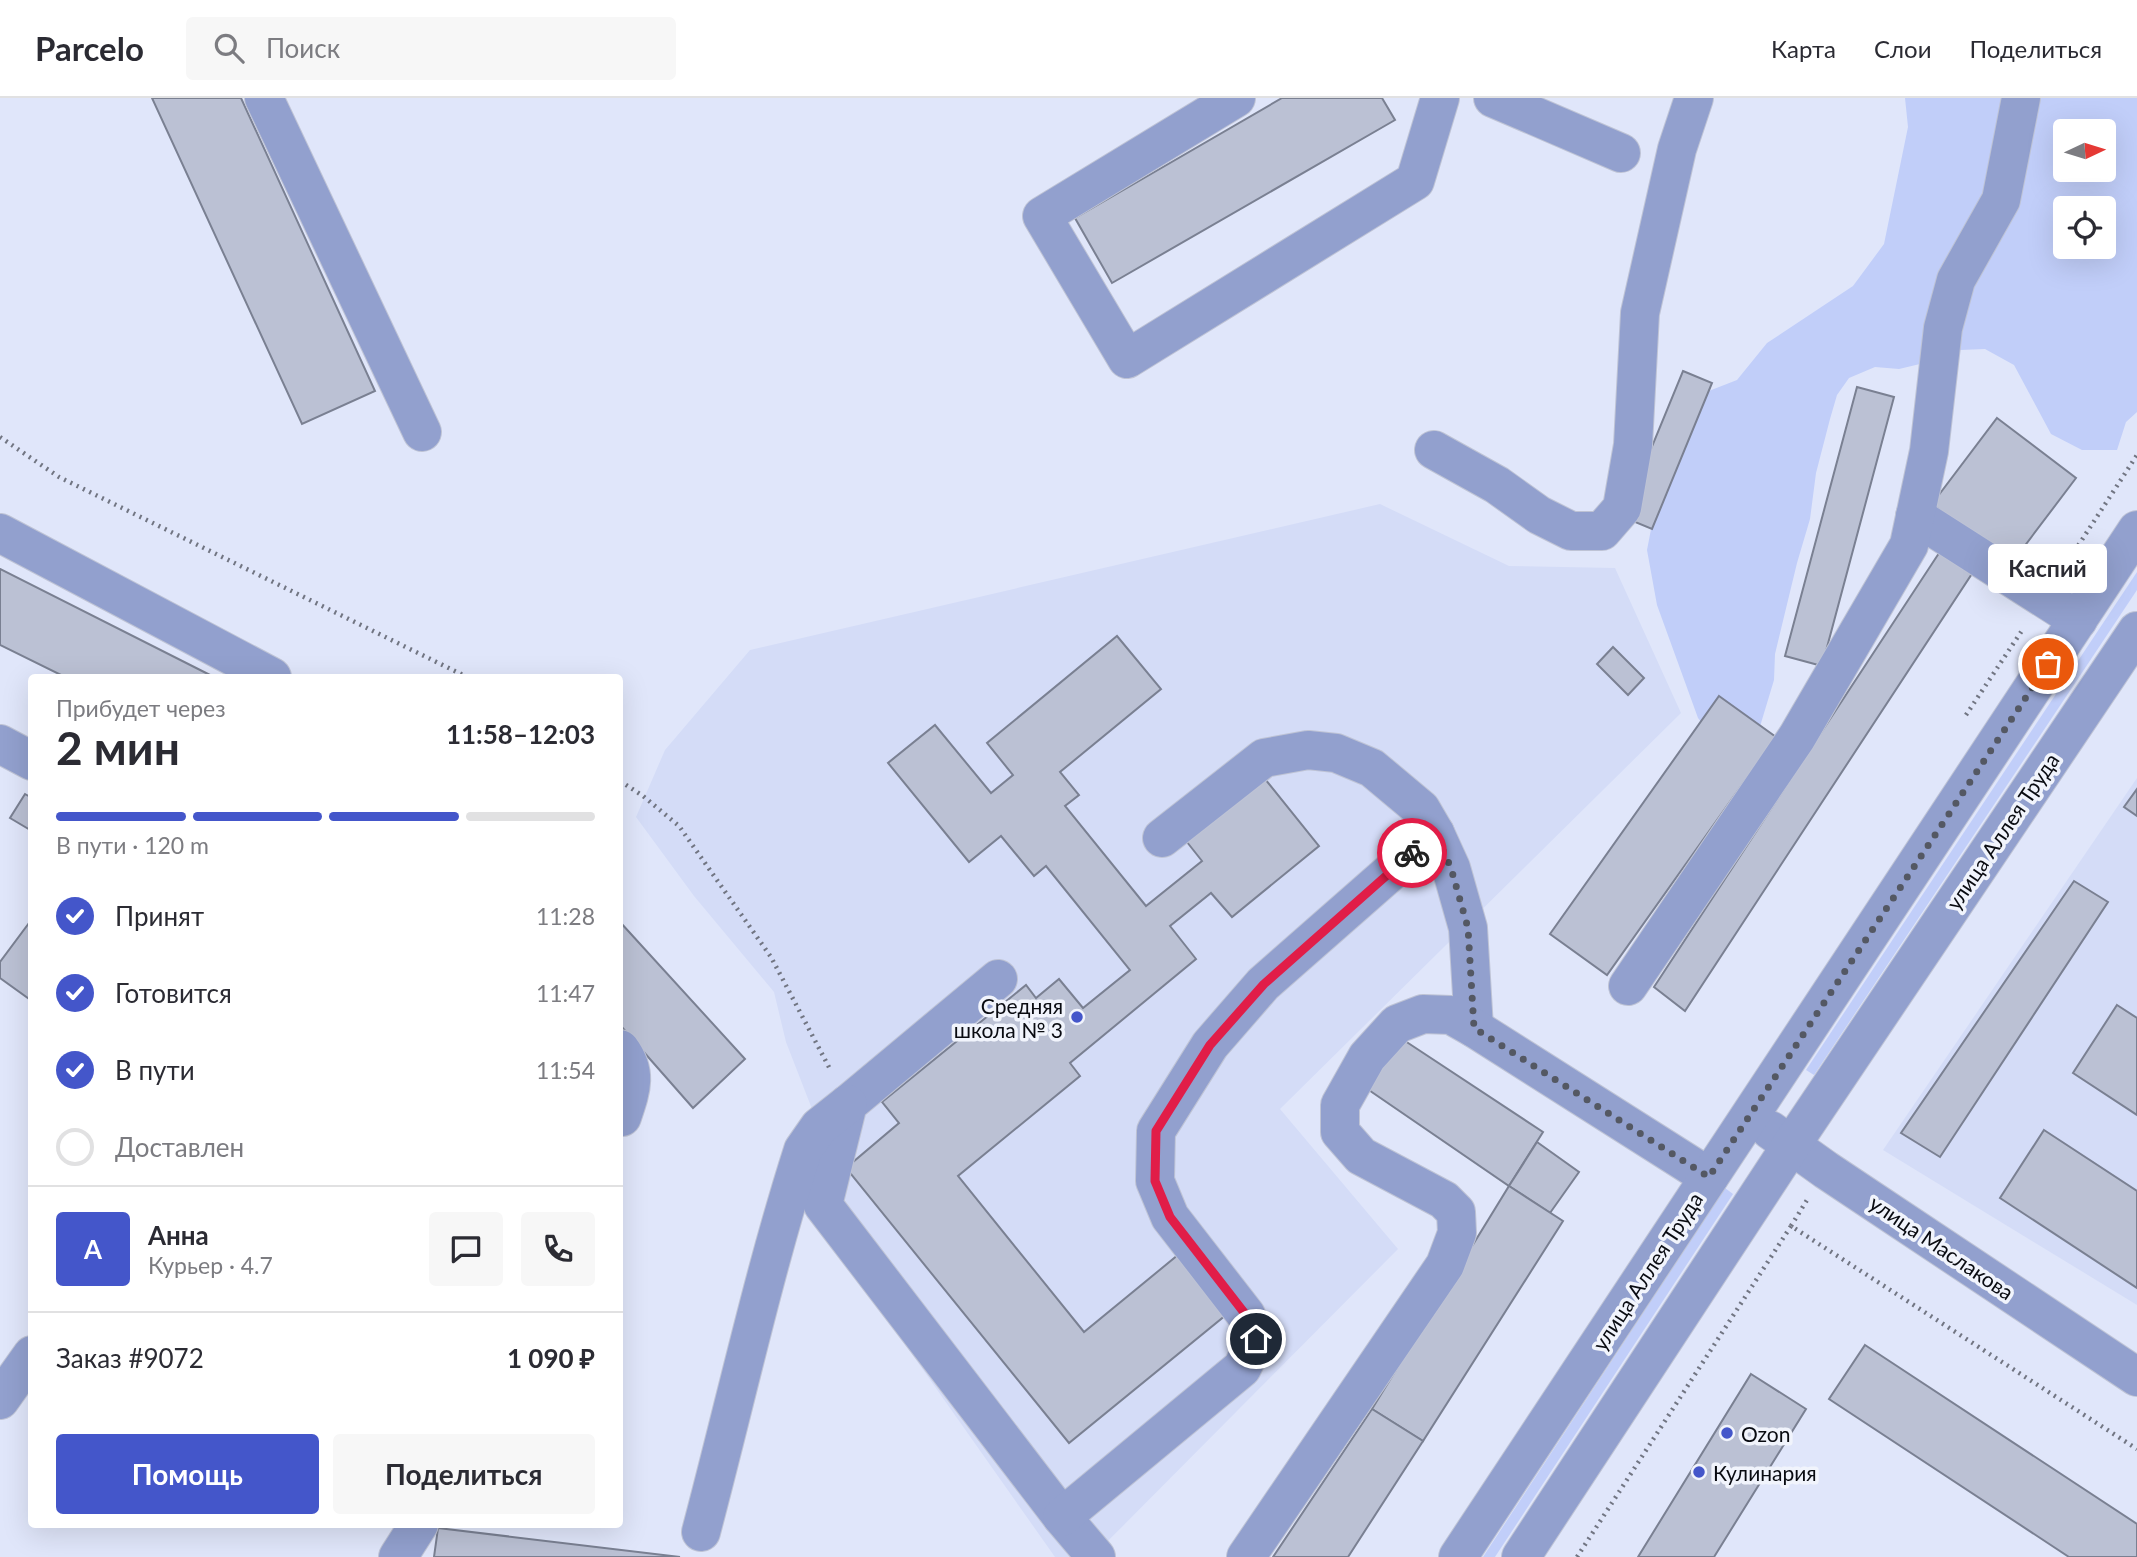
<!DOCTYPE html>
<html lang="ru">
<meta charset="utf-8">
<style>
:root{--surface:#fff;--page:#f7f7f7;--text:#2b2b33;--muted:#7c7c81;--line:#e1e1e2;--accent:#4456ca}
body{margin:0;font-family:Lato,sans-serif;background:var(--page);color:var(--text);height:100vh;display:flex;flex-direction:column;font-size:26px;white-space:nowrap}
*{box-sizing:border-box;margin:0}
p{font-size:23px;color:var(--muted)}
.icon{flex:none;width:38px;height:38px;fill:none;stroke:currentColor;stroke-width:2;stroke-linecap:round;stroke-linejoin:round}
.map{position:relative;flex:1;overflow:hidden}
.sheet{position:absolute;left:28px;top:576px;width:595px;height:854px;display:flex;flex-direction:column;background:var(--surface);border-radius:7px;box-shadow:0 7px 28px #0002}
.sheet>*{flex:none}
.needle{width:46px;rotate:86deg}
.buttons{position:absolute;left:2053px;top:21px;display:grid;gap:14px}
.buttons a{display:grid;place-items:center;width:63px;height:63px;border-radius:7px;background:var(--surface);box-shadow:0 7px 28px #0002;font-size:35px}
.pin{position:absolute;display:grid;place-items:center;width:60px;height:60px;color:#fff;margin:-30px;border:4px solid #fff;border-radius:50%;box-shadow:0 2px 7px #0007}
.courier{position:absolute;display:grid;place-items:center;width:70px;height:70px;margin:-35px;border:5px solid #e11d48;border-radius:50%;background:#fff;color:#222;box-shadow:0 2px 9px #0007}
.bubble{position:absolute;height:49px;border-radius:7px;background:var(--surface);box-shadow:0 7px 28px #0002;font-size:23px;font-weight:700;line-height:49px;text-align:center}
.summary em{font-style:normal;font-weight:700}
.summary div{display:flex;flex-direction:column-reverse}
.summary{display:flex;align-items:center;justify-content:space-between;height:119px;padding:0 28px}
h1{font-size:46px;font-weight:700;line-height:52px}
.bar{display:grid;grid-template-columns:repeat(4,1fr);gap:10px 7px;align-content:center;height:84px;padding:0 28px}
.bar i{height:9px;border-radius:5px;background:var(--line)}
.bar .current{background:var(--accent)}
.bar p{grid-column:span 4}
.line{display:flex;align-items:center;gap:18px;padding:0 28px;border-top:2px solid var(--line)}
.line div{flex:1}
.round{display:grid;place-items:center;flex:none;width:74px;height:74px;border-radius:7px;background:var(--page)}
ol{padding:0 28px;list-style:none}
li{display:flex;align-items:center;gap:21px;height:77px}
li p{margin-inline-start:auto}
li .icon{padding:7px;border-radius:50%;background:var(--accent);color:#fff;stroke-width:4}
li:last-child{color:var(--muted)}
li i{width:38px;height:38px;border:4px solid var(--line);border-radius:50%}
.button{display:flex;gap:14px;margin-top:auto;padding:14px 28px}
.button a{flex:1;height:80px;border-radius:7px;background:var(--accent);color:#fff;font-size:28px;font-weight:700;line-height:80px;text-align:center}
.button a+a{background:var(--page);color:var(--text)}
header{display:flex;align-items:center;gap:42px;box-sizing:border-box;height:98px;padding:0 35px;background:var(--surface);border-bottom:2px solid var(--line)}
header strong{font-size:33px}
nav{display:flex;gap:38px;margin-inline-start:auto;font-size:24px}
.search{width:490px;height:63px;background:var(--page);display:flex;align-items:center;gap:18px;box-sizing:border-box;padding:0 24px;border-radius:7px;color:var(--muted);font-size:26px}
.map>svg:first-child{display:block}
.built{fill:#d4dcf7}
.green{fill:#c1cef9;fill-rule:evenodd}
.building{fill:#bbc1d4;stroke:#7a8092;stroke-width:2}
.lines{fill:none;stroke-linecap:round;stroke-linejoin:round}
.minor-casing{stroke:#bec3d5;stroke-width:40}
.path{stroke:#717582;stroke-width:4.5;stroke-dasharray:2 5;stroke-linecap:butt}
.minor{stroke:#92a0ce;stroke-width:38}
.done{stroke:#545863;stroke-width:7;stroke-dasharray:0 12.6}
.route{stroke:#e11d48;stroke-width:9}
.poi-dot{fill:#4456ca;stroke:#f1f4fc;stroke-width:2.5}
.labels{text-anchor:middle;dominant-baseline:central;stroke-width:7;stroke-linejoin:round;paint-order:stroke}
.street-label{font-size:21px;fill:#090b11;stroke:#f1f4fc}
.poi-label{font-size:21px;fill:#090b11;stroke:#f1f4fc;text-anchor:start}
</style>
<header>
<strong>Parcelo</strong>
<div class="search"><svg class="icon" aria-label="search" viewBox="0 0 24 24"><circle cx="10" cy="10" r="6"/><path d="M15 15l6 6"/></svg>Поиск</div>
<nav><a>Карта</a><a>Слои</a><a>Поделиться</a></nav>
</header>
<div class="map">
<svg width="2137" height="1459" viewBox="0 0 2137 1459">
<rect width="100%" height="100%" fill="#e0e6fa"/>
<g class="built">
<polygon points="1380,406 1509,468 1615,470 1681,615 1280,1011 1398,1151 1092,1459 1055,1459 811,1113 819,1029 786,944 774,894 694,798 636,719 665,652 750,552"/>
<polygon points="2137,680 2137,1207 1883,1052"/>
</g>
<g class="green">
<path d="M 1905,0 L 2137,0 L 2137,314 L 2126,324 L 2117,352 L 2082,352 L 2051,336 L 2014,267 L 1985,251 L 1960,252 L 1941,261 L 1899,271 L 1875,269 L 1849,280 L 1837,297 L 1830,321 L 1816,375 L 1810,421 L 1797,465 L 1775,556 L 1774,582 L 1755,645 L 1720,648 L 1698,620 L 1657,507 L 1647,452 L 1667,349 L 1696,298 L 1737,282 L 1767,245 L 1853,188 L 1884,146 L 1908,29 ZM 2065,33 L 2104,33 L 2104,72 L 2065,72 ZM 2065,110 L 2104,110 L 2104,149 L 2065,149 Z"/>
<polygon points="2137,474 2137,492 1814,977 1806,972"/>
<polygon points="1725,1090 1733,1096 1495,1459 1483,1459"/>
</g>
<g class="building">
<polygon points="152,0 241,0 375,293 302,326"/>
<polygon points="1282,0 1382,0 1395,22 1112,185 1075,120"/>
<polygon points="1683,273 1712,285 1652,431 1623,419"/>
<polygon points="1857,289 1894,299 1822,568 1785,558"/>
<polygon points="1997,320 2076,380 2011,466 1932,406"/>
<polygon points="1943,449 1977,468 1685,913 1654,889"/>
<polygon points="0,471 214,579 65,579 0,547"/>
<polygon points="1117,538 1161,591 1060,674 1079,697 1065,708 1146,808 1202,763 1183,739 1261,676 1319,748 1232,819 1211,795 1170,828 1196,861 1070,965 1080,978 958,1078 1084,1234 1184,1152 1232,1212 1069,1345 846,1070 899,1025 882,1004 1026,887 1036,900 1059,881 1083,910 1130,872 1046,768 1034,778 1001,738 969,764 888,665 935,627 991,695 1013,677 987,645"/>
<polygon points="1613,549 1644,580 1628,597 1597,566"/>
<polygon points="1719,598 1776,639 1607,877 1550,836"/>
<polygon points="2137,691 2137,718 2124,709"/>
<polygon points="25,696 32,700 32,733 10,720"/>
<polygon points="2074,783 2108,804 1940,1059 1901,1035"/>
<polygon points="32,821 32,903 0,880 0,864"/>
<polygon points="620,824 745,961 693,1010 620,927"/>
<polygon points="2117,907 2137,920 2137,1017 2073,975"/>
<polygon points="1396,937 1543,1034 1509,1088 1363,988"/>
<polygon points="2044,1032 2137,1093 2137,1190 2000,1100"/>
<polygon points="1537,1044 1579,1074 1550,1115 1509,1088"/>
<polygon points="1509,1088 1563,1123 1423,1343 1372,1311"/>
<polygon points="1865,1247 2137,1426 2137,1459 2069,1459 1829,1301"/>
<polygon points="1751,1276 1806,1311 1714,1459 1638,1459"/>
<polygon points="1372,1311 1423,1343 1348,1459 1273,1459"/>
<polygon points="438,1430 680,1459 434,1459"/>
</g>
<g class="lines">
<defs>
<g id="minor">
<polyline points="264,0 422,334"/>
<polyline points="1236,0 1042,118 1127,261 1415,83 1440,0"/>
<polyline points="1493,0 1621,55"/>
<polyline points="1434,352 1497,387 1539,417 1571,433 1602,433 1622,410 1633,347 1640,215 1677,51 1694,0"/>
<polyline points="1915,418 2078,522"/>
<polyline points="0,435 272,579"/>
<polyline points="0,646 32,663"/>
<polyline points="1162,740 1264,660 1308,652 1336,655 1372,670 1421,711 1435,735 1451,770 1468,830 1474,930"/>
<polyline points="998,881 848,1006 823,1107 1062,1419 1096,1459"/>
<polyline points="1628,888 1797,639 1909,447 1929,353 1943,230 1956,182 2001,102 2021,0"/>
<path d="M 620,951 C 638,975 631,992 622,1019"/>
<polyline points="1770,1032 1826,1072 2137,1279"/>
<polyline points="0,1302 32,1257"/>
<polyline points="1062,1419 1242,1270 1256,1241 1246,1217 1170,1119 1155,1083 1156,1033 1210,947 1263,886 1435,735"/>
<path d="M 701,1434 C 735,1306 763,1177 803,1052 L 819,1029 L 848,1006"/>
<polyline points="398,1459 419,1426"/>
<polyline points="1246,1459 1445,1167 1457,1135 1456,1114 1444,1102 1361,1058 1340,1034 1340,1007 1367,959 1397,926 1423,916 1451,917 1474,930 1709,1079"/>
<polyline points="1458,1459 2137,432"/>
<polyline points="1521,1459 1792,1046 2137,533"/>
</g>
</defs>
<use href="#minor" class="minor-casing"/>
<g class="path">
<polyline points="0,339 59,379 467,579"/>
<polyline points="2063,471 2137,357"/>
<polyline points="1966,617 2023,531"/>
<polyline points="620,683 643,698 679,728 771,859 831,973"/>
<polyline points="1791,1128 1807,1102"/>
<polyline points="1577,1459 1791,1128 2137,1351"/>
</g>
<use href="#minor" class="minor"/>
</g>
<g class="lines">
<polyline class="done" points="1412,755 1435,735 1451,770 1468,830 1474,930 1709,1079 2048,566"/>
<polyline class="route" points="1256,1241 1246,1217 1170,1119 1155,1083 1156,1033 1210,947 1264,886 1412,755"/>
</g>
<g class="poi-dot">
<circle cx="1077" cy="919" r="7"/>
<circle cx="1727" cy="1335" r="7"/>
<circle cx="1699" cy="1374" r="7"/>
</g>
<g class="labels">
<g class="street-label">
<text transform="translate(2002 733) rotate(-56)">улица Аллея Труда</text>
<text transform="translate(1942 1149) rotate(34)">улица Маслакова</text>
<text transform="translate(1647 1173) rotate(-57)">улица Аллея Труда</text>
</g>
<g class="poi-label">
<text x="1063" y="907" text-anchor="end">Средняя<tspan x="1063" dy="24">школа № 3</tspan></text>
<text x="1741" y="1335">Ozon</text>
<text x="1713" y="1374">Кулинария</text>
</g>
</g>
</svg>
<div class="buttons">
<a><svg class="needle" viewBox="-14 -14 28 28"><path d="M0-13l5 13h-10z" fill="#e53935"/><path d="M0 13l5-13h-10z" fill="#7c7c81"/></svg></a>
<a><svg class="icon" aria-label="locate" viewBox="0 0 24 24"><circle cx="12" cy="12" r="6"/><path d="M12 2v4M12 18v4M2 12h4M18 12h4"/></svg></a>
</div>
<div class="pin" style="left:2048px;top:566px;background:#ea580c"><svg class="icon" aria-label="bag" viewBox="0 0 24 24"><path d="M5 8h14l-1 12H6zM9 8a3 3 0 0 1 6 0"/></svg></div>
<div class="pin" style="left:1256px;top:1241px;background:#1f2937"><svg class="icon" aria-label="home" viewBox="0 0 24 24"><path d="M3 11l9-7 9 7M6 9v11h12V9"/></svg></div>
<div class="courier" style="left:1412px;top:755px"><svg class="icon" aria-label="bike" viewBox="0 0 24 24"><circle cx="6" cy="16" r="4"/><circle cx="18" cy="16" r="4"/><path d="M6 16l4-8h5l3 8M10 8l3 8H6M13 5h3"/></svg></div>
<div class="bubble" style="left:1988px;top:446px;width:119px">Каспий</div>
<section class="sheet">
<div class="summary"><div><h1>2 мин</h1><p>Прибудет через</p></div><em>11:58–12:03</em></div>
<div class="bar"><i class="current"></i><i class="current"></i><i class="current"></i><i></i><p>В пути · 120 m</p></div>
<ol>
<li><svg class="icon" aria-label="check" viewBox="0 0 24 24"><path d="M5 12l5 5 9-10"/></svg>Принят<p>11:28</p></li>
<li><svg class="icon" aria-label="check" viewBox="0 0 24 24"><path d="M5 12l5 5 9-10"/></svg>Готовится<p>11:47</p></li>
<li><svg class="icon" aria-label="check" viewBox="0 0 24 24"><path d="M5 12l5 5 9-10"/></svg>В пути<p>11:54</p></li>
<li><i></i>Доставлен</li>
</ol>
<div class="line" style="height:126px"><b class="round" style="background:var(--accent);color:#fff">А</b><div><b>Анна</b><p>Курьер · 4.7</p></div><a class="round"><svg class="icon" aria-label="chat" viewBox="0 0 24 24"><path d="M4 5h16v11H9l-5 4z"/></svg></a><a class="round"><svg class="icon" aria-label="phone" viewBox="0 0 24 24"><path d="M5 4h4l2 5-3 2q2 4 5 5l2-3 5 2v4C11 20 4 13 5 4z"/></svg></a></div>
<div class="line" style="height:91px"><div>Заказ #9072</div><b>1 090 ₽</b></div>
<div class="button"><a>Помощь</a><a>Поделиться</a></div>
</section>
</div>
